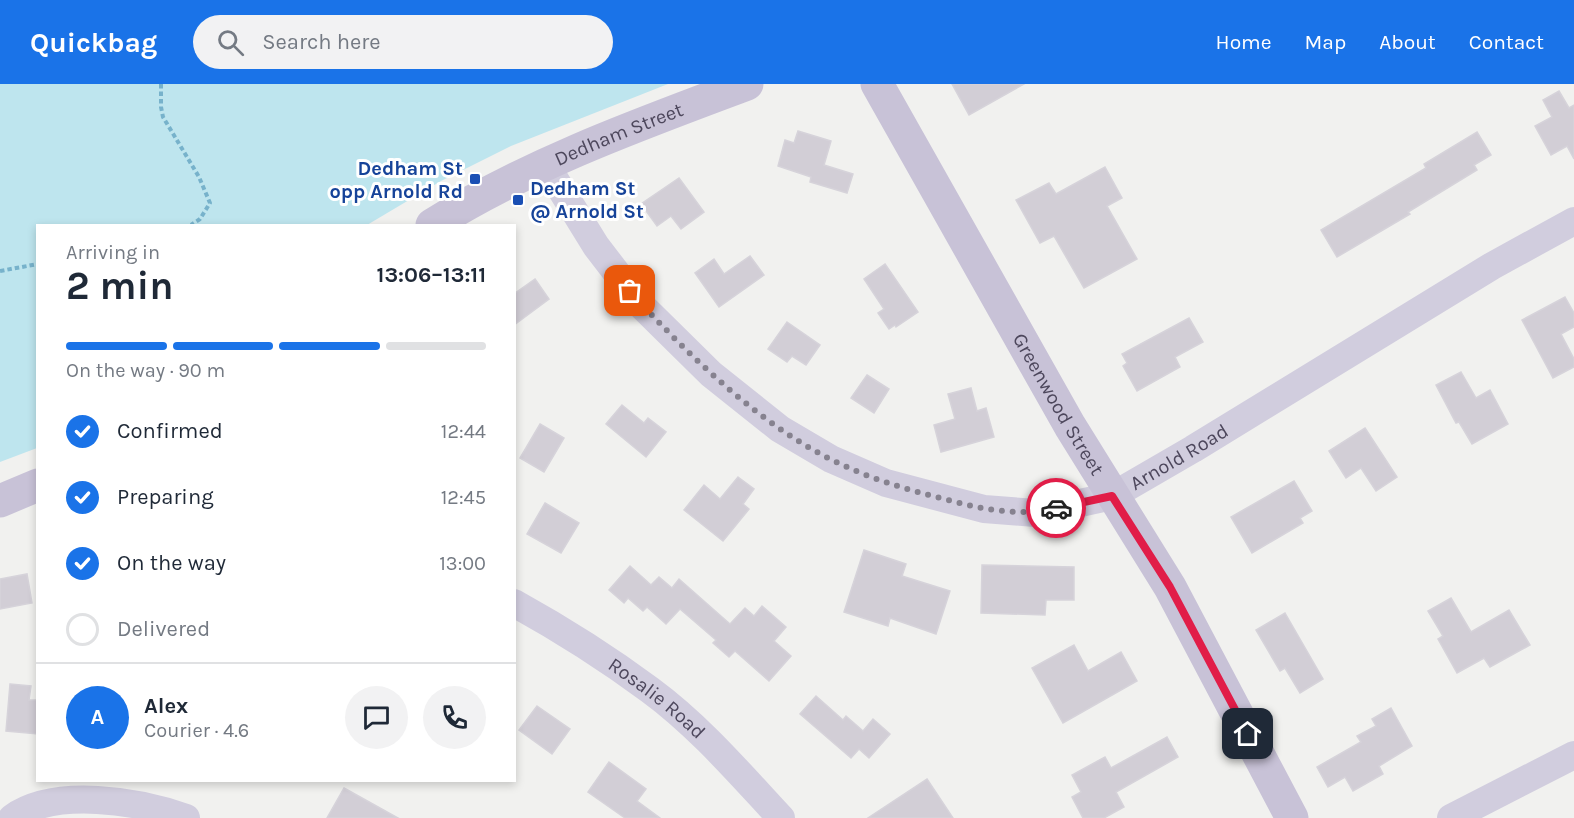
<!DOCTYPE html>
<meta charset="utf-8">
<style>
:root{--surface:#fff;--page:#f2f2f3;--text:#1f2937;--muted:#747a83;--line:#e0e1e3;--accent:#1a73e8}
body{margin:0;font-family:Karla,sans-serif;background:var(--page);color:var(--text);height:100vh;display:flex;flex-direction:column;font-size:22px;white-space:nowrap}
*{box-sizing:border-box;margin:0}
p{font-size:20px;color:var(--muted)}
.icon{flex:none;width:33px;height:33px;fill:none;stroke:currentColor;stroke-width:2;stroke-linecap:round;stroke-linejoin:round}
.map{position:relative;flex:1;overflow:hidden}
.side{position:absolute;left:36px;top:140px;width:480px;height:558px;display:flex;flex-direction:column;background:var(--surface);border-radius:0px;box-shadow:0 3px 9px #0003}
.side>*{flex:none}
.pin{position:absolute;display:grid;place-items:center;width:51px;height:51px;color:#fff;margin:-26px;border-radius:12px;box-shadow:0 3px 9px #0006}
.courier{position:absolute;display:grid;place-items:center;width:60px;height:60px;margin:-30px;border:4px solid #e11d48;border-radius:50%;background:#fff;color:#222;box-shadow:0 2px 8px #0007}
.headline em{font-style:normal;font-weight:700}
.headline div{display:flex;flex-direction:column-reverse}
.headline{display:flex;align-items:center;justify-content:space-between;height:102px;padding:0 30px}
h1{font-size:39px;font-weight:700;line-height:45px}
.bar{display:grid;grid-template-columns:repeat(4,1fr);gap:9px 6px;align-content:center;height:72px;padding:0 30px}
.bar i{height:8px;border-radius:4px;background:var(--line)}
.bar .current{background:var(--accent)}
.bar p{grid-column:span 4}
.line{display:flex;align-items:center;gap:15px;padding:0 30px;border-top:2px solid var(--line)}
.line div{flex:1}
.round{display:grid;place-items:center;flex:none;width:63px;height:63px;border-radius:32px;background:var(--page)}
ol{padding:0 30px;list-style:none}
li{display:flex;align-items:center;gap:18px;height:66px}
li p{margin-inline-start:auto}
li .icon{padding:6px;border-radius:50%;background:var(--accent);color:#fff;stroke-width:4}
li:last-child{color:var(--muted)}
li i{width:33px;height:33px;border:3px solid var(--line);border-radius:50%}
header{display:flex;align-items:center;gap:36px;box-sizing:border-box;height:84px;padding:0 30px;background:var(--accent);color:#fff}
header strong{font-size:28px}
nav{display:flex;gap:33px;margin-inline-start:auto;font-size:21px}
.search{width:420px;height:54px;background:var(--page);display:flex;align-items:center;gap:15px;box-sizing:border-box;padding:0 21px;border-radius:33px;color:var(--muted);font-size:22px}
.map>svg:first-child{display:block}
.green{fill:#bee5ee}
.building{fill:#d2ced6;stroke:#d6d3da;stroke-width:1.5}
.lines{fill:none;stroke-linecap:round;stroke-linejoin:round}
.path{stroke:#77b2cb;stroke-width:4;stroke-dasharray:4.5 3;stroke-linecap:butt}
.street{stroke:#d1cdde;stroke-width:28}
.secondary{stroke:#c8c2d7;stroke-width:33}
.done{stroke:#86828f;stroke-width:6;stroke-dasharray:0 10.8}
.route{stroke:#e11d48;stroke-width:8}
.transit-dot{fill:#1a4fb4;stroke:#fff;stroke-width:2}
.labels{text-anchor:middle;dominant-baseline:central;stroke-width:6;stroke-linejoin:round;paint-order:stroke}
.street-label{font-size:20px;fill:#4d475c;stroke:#fff}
.transit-label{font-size:20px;font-weight:bold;fill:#164399;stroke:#fff;text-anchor:end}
</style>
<header>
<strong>Quickbag</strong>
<div class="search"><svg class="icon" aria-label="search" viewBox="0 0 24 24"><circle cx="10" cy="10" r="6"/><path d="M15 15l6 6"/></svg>Search here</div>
<nav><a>Home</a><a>Map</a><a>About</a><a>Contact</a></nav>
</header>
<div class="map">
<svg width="1574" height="734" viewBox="0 0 1574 734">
<rect width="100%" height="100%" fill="#f1f1ef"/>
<polygon class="green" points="0,0 668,0 511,62 441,97 367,141 38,141 37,364 0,378"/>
<g class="building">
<polygon points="952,0 1024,0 969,31"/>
<polygon points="1559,7 1569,24 1574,21 1574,75 1567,62 1551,71 1535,42 1552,33 1543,16"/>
<polygon points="798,47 831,57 824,81 853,90 847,109 810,98 811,93 778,82 785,56 794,59"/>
<polygon points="1477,48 1491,71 1474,81 1477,86 1408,128 1410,130 1337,173 1321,146 1426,84 1424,80"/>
<polygon points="1105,83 1122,114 1107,122 1137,175 1084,204 1054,152 1040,159 1016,116 1049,99 1056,110"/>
<polygon points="679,94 704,128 681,145 671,132 657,142 641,120"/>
<polygon points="750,172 764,191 719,223 695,189 714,175 724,190"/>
<polygon points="885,180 918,228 896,243 895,241 889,245 878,229 884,225 864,195"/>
<polygon points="535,195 549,215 514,241 514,210"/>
<polygon points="1565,213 1574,229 1574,243 1561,250 1574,275 1574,283 1553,294 1522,236"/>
<polygon points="1189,234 1203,258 1175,273 1180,283 1137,307 1123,282 1127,279 1122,270"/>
<polygon points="787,238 820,261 806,281 792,272 787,278 768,265"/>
<polygon points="1461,288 1476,314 1490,306 1508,340 1472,360 1459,338 1456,339 1436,301"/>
<polygon points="867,291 889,305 874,329 851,314"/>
<polygon points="971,304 977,327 986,324 994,353 941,368 934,341 955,335 948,310"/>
<polygon points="622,321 644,339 648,334 666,348 646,373 606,340"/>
<polygon points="540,340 564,354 544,388 520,374"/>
<polygon points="1365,344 1397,393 1376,407 1361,384 1346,394 1329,367"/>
<polygon points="738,393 754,405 743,420 749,425 723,457 684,426 704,401 720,415"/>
<polygon points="1294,397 1312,427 1300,434 1303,439 1252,469 1231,433"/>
<polygon points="545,419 579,439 561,469 527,450"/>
<polygon points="864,466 906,480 902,492 950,507 936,550 890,534 888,542 844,528"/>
<polygon points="982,481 1074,483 1074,516 1046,516 1045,531 981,529"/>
<polygon points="630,482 651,501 659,493 672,504 679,495 730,540 745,524 754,532 762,522 786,543 774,557 791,572 769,597 735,567 729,573 713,559 716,556 680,525 666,540 647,523 643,527 628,514 624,519 609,506"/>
<polygon points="27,490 32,519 0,525 0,495"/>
<polygon points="1451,514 1471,548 1509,526 1530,561 1490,583 1484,574 1457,589 1438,555 1443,552 1428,527"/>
<polygon points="1285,529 1323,595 1300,609 1285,584 1280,587 1256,546"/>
<polygon points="1074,561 1088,587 1121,568 1137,597 1063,639 1032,584"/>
<polygon points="10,600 31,602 29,616 38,616 38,650 6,647"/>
<polygon points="816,612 843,636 846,632 863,647 873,635 890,650 869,674 859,665 851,674 800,630"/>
<polygon points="537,622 570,645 552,670 519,646"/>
<polygon points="1391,624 1412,662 1379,682 1383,690 1353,707 1345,693 1328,703 1317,683 1361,658 1357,652 1376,642 1372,635"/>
<polygon points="1167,653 1178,673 1116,708 1124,723 1104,734 1083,734 1072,713 1081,708 1072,691 1105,673 1111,684"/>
<polygon points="609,678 646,705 637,717 660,734 625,734 588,708"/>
<polygon points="927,695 953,734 868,734"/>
<polygon points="344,704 398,734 327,734"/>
</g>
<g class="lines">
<g class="path">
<polyline points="161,0 161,23 163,33 199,93 210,119 200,135 191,141"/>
<polyline points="0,187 38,180"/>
</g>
<g class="street">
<path id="s1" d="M 546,81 L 596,162 L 642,222 L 711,290 L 780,345 L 831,375 L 886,399 L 984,425 L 1035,429 L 1112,412 L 1193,365 L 1492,182 L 1574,137"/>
<path id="s2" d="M 514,519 C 561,545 607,574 650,606 C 699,642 740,690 781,734"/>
<path d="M 12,734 C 55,703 139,717 186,734"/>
<polyline points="1451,734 1574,671"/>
</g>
<g class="secondary">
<path id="s3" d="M 877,0 L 1070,342 L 1170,503 L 1292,734"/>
<path id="s4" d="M 432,141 C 529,80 640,40 747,0"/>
<polyline points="0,417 38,401"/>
</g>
</g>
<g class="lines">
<path class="done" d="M 630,207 C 645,225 661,240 677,257 C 723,302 774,347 832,376 C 868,394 905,405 944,415 C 981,425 1018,433 1056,424"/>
<polyline class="route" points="1056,424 1112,412 1170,503 1248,650"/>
</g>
<g class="transit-dot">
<rect x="469" y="89" width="12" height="12" rx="3"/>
<rect x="512" y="110" width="12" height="12" rx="3"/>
</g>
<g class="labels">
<g class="street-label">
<text stroke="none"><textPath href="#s4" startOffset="208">Dedham Street</textPath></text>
<text stroke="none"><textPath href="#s3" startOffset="368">Greenwood Street</textPath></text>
<text stroke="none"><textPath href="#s1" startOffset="784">Arnold Road</textPath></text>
<text stroke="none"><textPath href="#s2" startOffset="172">Rosalie Road</textPath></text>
</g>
<g class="transit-label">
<text x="463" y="84">Dedham St<tspan x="463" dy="23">opp Arnold Rd</tspan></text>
<text x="530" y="104" text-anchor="start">Dedham St<tspan x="530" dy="23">@ Arnold St</tspan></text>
</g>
</g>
</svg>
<div class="pin" style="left:630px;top:207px;background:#ea580c"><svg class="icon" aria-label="bag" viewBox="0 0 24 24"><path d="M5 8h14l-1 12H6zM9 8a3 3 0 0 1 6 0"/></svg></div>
<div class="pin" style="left:1248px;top:650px;background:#1f2937"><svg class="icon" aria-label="home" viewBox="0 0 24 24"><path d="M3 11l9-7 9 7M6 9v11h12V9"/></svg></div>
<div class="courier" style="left:1056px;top:424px"><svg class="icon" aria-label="car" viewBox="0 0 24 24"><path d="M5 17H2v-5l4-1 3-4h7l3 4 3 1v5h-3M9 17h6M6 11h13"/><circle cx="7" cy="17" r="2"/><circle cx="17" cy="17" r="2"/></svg></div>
<section class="side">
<div class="headline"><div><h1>2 min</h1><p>Arriving in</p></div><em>13:06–13:11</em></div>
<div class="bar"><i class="current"></i><i class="current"></i><i class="current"></i><i></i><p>On the way · 90 m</p></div>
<ol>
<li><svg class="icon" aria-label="check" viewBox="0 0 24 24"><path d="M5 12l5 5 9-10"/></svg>Confirmed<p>12:44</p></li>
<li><svg class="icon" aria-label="check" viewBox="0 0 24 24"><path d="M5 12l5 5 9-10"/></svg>Preparing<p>12:45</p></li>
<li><svg class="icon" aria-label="check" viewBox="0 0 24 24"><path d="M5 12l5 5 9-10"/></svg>On the way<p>13:00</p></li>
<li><i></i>Delivered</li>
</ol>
<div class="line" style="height:108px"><b class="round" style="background:var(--accent);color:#fff">A</b><div><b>Alex</b><p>Courier · 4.6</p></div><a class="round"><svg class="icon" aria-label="chat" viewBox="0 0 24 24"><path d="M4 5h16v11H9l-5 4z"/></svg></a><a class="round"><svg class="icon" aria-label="phone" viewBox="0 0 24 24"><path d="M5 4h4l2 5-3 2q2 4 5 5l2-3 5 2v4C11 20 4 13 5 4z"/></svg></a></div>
</section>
</div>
